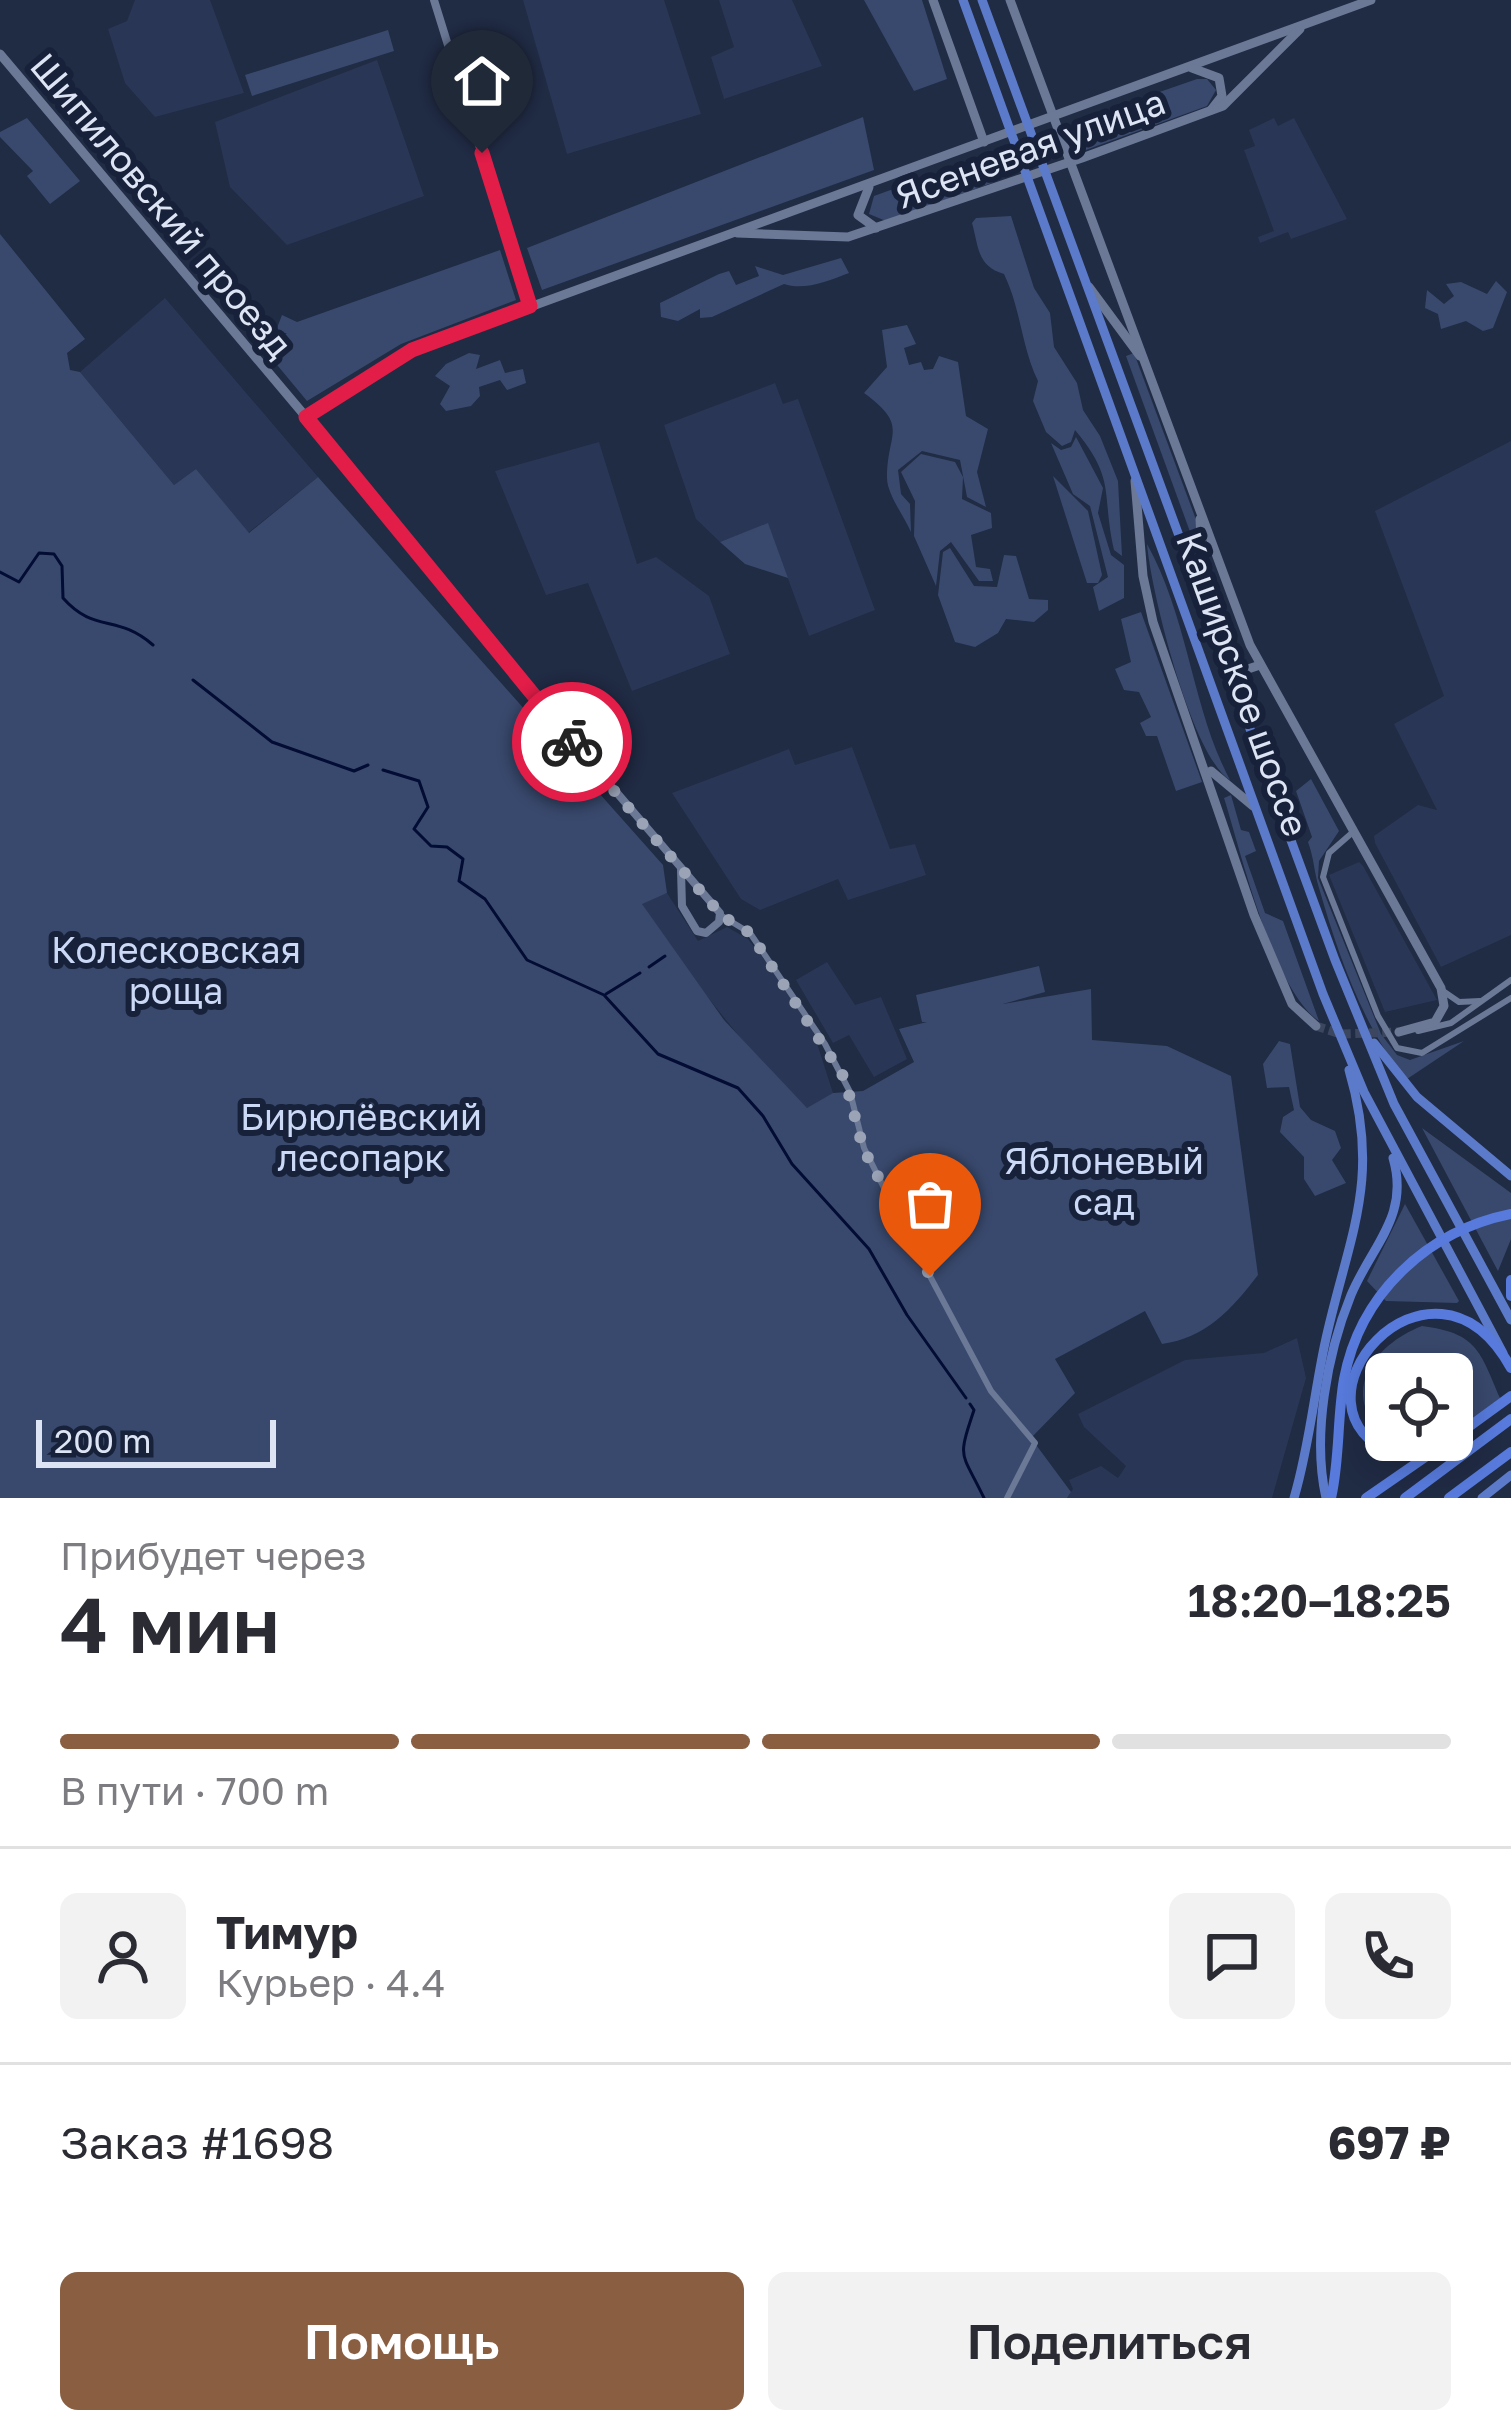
<!DOCTYPE html>
<html lang="ru">
<meta charset="utf-8">
<style>
:root{--surface:#fff;--page:#f2f2f3;--text:#2b2b33;--muted:#7c7c81;--line:#e1e1e2;--accent:#895e41}
body{margin:0;font-family:"Golos Text",sans-serif;background:var(--page);color:var(--text);height:100vh;display:flex;flex-direction:column;font-size:45px;white-space:nowrap}
*{box-sizing:border-box;margin:0}
p{font-size:39px;color:var(--muted)}
.icon{flex:none;width:66px;height:66px;fill:none;stroke:currentColor;stroke-width:2;stroke-linecap:round;stroke-linejoin:round}
.map{position:relative;height:1498px;overflow:hidden}
.details{display:flex;flex-direction:column;background:var(--surface);flex:1}
.details>*{flex:none}
.tools{position:absolute;left:1365px;top:1353px;display:grid;gap:24px}
.tools a{display:grid;place-items:center;width:108px;height:108px;border-radius:18px;background:var(--surface);box-shadow:0 6px 30px #0003;font-size:60px}
.scale{position:absolute;left:36px;bottom:30px;width:240px;box-sizing:border-box;padding-left:12px;border:6px solid #dde5f5;border-top:0;font-size:33px;line-height:42px;white-space:nowrap;color:#dde5f5;-webkit-text-stroke:9px #172139;paint-order:stroke}
.pin{position:absolute;display:grid;place-items:center;width:102px;height:102px;color:#fff;margin:-123px -51px;border-radius:50% 50% 50% 0;rotate:-45deg;box-shadow:0 0 12px #0007}
.pin .icon{rotate:45deg}
.courier{position:absolute;display:grid;place-items:center;width:120px;height:120px;margin:-60px;border:9px solid #e11d48;border-radius:50%;background:#fff;color:#222;box-shadow:0 3px 15px #0007}
.summary em{font-style:normal;font-weight:600}
.summary div{display:flex;flex-direction:column-reverse}
.summary{display:flex;align-items:center;justify-content:space-between;height:204px;padding:0 60px}
h1{font-size:78px;font-weight:600;line-height:90px}
.bar{display:grid;grid-template-columns:repeat(4,1fr);gap:18px 12px;align-content:center;height:144px;padding:0 60px}
.bar i{height:15px;border-radius:9px;background:var(--line)}
.bar .selected{background:var(--accent)}
.bar p{grid-column:span 4}
.line{display:flex;align-items:center;gap:30px;padding:0 60px;border-top:3px solid var(--line)}
.line div{flex:1}
.round{display:grid;place-items:center;flex:none;width:126px;height:126px;border-radius:18px;background:var(--page)}
.primary-button{display:flex;gap:24px;margin-top:auto;padding:24px 60px}
.primary-button a{flex:1;height:138px;border-radius:18px;background:var(--accent);color:#fff;font-size:48px;font-weight:600;line-height:138px;text-align:center}
.primary-button a+a{background:var(--page);color:var(--text)}
.map>svg:first-child{display:block}
.built{fill:#2a3655}
.green{fill:#39496d}
.lines{fill:none;stroke-linecap:round;stroke-linejoin:round}
.stream{stroke:#030c34;stroke-width:3}
.secondary-tunnel{stroke:#3c475f;stroke-width:9;stroke-dasharray:9 4.5;stroke-linecap:butt}
.minor{stroke:#6b7896;stroke-width:6}
.tertiary{stroke:#6b7896;stroke-width:8}
.secondary{stroke:#6b7896;stroke-width:9}
.primary{stroke:#5c7aca;stroke-width:9}
.trunk{stroke:#577adc;stroke-width:10}
.done{stroke:#9ba4b7;stroke-width:12;stroke-dasharray:0 21.6}
.route{stroke:#e11d48;stroke-width:15}
.labels{text-anchor:middle;dominant-baseline:central;stroke-width:12;stroke-linejoin:round;paint-order:stroke}
.street-label{font-size:36px;fill:#dde5f5;stroke:#172139}
.park-label{font-size:36px;fill:#cbd8f6;stroke:#172139}
</style>
<div class="map">
<svg width="1511" height="1498" viewBox="0 0 1511 1498">
<rect width="100%" height="100%" fill="#202b44"/>
<g class="built">
<polygon points="135,0 210,0 244,93 155,117 125,83 108,29 127,21"/>
<polygon points="523,0 664,0 701,114 567,154"/>
<polygon points="719,0 792,0 822,66 724,99 711,57 734,47"/>
<polygon points="377,60 424,196 287,245 230,187 215,122"/>
<polygon points="1274,118 1278,126 1294,118 1347,219 1291,239 1288,232 1260,243 1258,237 1274,231 1244,150 1255,146 1249,130"/>
<polygon points="165,298 318,477 248,533 196,469 174,485 80,372"/>
<polygon points="775,383 783,404 798,399 875,610 809,636 768,524 720,542 696,519 664,425"/>
<polygon points="1511,441 1511,935 1441,967 1375,843 1374,836 1418,805 1437,810 1394,724 1444,696 1375,511"/>
<polygon points="599,442 637,564 656,557 709,596 730,654 632,691 588,583 546,595 495,471"/>
<polygon points="852,747 890,849 915,844 926,875 848,900 838,879 760,910 741,899 672,793 789,749 795,765"/>
<polygon points="1359,862 1363,866 1437,1000 1385,1012 1329,875"/>
<polygon points="667,893 698,941 727,927 748,939 789,991 813,1031 833,1093 816,1107 807,1108 764,1067 680,963 641,903"/>
<polygon points="827,962 855,1005 881,997 907,1059 874,1077 849,1035 833,1043 796,980"/>
<polygon points="1297,1338 1306,1378 1272,1498 1067,1498 1073,1489 1069,1480 1101,1466 1118,1478 1126,1466 1084,1427 1078,1414 1185,1360 1264,1353"/>
</g>
<g class="green">
<polygon points="864,0 922,0 947,79 914,91"/>
<polygon points="388,30 394,51 252,96 245,75"/>
<polygon points="1197,79 1207,79 1216,90 1207,106 1083,151 1073,122"/>
<polygon points="863,117 874,170 542,290 527,248"/>
<polygon points="27,118 80,181 50,204 27,176 33,171 0,137 0,132"/>
<polygon points="976,159 1000,180 886,221 869,214 874,196"/>
<path d="M 1011,216 L 1034,288 L 1050,313 L 1054,347 L 1077,383 L 1083,410 L 1100,436 L 1118,481 L 1122,556 L 1114,550 C 1101,494 1117,480 1075,430 L 1071,442 L 1062,446 L 1046,432 L 1033,401 L 1038,381 C 1021,346 1021,309 1004,274 C 977,266 979,248 972,223 L 976,218 Z"/>
<path d="M 0,234 L 85,339 L 67,353 L 70,370 L 80,372 L 174,485 L 196,469 L 249,533 L 318,477 L 663,865 L 667,893 L 642,904 L 724,1020 L 807,1108 L 833,1093 L 863,1091 L 914,1062 L 899,1029 L 927,1022 L 922,1022 L 916,995 L 1039,966 L 1045,992 L 1003,1004 L 1091,989 L 1092,1040 L 1167,1046 L 1231,1076 L 1258,1275 C 1232,1309 1206,1338 1162,1344 L 1145,1311 L 1055,1359 L 1075,1393 L 1031,1438 L 1071,1492 L 1067,1498 L 0,1498 Z"/>
<polygon points="500,250 516,300 401,344 307,401 263,348 287,333 275,333 282,315 297,322"/>
<path d="M 841,258 L 849,273 C 828,281 804,291 784,284 L 712,317 L 700,318 L 700,309 L 678,321 L 661,317 L 660,303 L 719,274 L 729,271 L 736,285 L 759,276 L 755,266 L 783,275 Z"/>
<polygon points="1496,281 1507,292 1493,328 1483,331 1466,321 1441,329 1438,314 1425,308 1427,290 1444,304 1454,296 1446,284 1461,282 1487,294"/>
<path d="M 907,325 L 916,344 L 904,348 L 909,365 L 921,362 L 924,370 L 933,369 L 939,356 L 958,362 L 966,416 L 988,429 L 977,472 L 986,507 L 967,497 L 960,460 L 922,451 L 898,470 L 901,494 L 910,504 L 911,532 C 904,516 887,494 887,478 C 887,431 910,427 864,393 L 887,367 L 882,330 Z"/>
<polygon points="469,353 480,355 476,369 500,360 505,373 523,369 526,383 507,390 500,380 479,387 480,396 471,406 446,411 440,404 450,386 435,376 446,364"/>
<polygon points="1134,353 1198,525 1198,539 1193,540 1126,356"/>
<polygon points="1076,437 1103,488 1098,513 1111,555 1124,565 1124,598 1099,611 1093,587 1108,577 1090,506 1073,494 1051,443 1061,450 1071,447"/>
<polygon points="921,454 955,462 963,477 962,499 991,513 992,528 971,535 976,567 990,569 993,581 979,581 951,542 940,551 936,586 914,536 915,501 901,472"/>
<polygon points="1053,476 1088,511 1102,575 1098,583 1087,583"/>
<polygon points="768,523 788,578 745,564 720,542"/>
<path d="M 1147,544 C 1189,620 1192,709 1230,780 C 1192,757 1151,592 1147,544 Z"/>
<polygon points="950,548 974,586 997,587 1004,555 1016,556 1029,599 1048,600 1048,610 1034,622 1006,619 998,633 975,647 955,642 938,595 943,552"/>
<polygon points="1141,612 1202,782 1176,791 1157,736 1146,736 1140,723 1151,717 1139,692 1124,690 1115,669 1131,662 1121,619"/>
<path d="M 1311,779 L 1339,831 L 1319,861 L 1318,878 L 1381,1034 L 1397,1055 L 1410,1060 L 1464,1041 L 1407,1079 C 1363,1029 1337,951 1319,888 C 1314,872 1314,858 1308,842 L 1312,837 L 1296,791 Z"/>
<path d="M 1231,795 L 1241,830 L 1249,832 L 1256,851 L 1245,856 L 1265,913 L 1283,921 L 1319,1021 C 1273,990 1241,852 1224,798 Z"/>
<polygon points="1279,1041 1290,1044 1300,1107 1311,1120 1335,1131 1341,1148 1332,1160 1346,1183 1315,1196 1304,1179 1304,1157 1280,1132 1283,1117 1294,1110 1289,1087 1267,1088 1263,1064"/>
<polygon points="1422,1128 1511,1193 1511,1239 1498,1271"/>
<polygon points="1405,1204 1459,1301 1457,1303 1386,1301 1367,1281"/>
<path d="M 1422,1326 C 1477,1333 1480,1351 1500,1398 L 1452,1433 L 1452,1374 L 1386,1374 L 1386,1437 C 1338,1394 1373,1345 1422,1326 Z"/>
</g>
<g class="lines">
<g class="stream">
<path d="M 0,572 L 19,582 L 39,553 L 54,554 L 62,566 L 63,598 C 95,634 116,613 153,645"/>
<polyline points="193,680 272,742 354,771 368,765"/>
<polyline points="383,770 419,781 428,807 414,829 431,846 447,847 463,859 459,881 485,899 527,960 604,995 658,1054 738,1088 763,1116 792,1164 869,1249 907,1315 966,1398"/>
<polyline points="649,967 665,956"/>
<polyline points="606,994 640,973"/>
<path d="M 970,1404 L 974,1410 C 957,1461 961,1450 984,1498"/>
</g>
<polyline class="secondary-tunnel" points="1316,1026 1341,1034 1399,1032"/>
<g class="minor">
<polyline points="1353,832 1329,853 1323,877 1378,1016 1397,1048 1422,1053 1511,998"/>
<polyline points="722,916 750,933 825,1044 850,1092 864,1148 898,1216 991,1391 1035,1443 1007,1498"/>
<polyline points="1443,991 1459,1002 1480,1001"/>
<polyline points="1418,1031 1451,1023 1511,980"/>
</g>
<g class="tertiary">
<polyline points="434,0 529,306"/>
<polyline points="306,417 503,660 720,913 719,922 706,933 697,931 682,906 681,870"/>
</g>
<g class="secondary">
<polyline points="933,0 984,142"/>
<polyline points="1010,0 1250,645 1441,988 1444,1006 1435,1022 1399,1032"/>
<polyline points="0,54 306,417 412,350 1371,0"/>
<polyline points="1192,68 1219,78 1222,96 1211,110"/>
<polyline points="869,187 858,215 876,228"/>
<polyline points="737,233 848,237 1082,158 1223,106 1300,29"/>
<polyline points="1089,287 1140,356"/>
<polyline points="1135,481 1143,576 1153,622 1254,915 1292,1004 1316,1026"/>
<polyline points="1200,519 1204,598"/>
<polyline points="1235,691 1242,671 1260,665"/>
<polyline points="1211,771 1253,806"/>
</g>
<g class="primary">
<polyline points="963,0 1323,994 1364,1092 1503,1353"/>
<polyline points="982,0 1335,960 1394,1104 1511,1320"/>
<polyline points="1374,1043 1417,1097 1511,1176"/>
<path d="M 1294,1498 C 1309,1448 1314,1394 1325,1343 C 1348,1237 1382,1182 1349,1070"/>
<path d="M 1326,1498 C 1312,1436 1327,1354 1351,1295 C 1372,1245 1410,1216 1393,1158"/>
<polyline points="1482,1498 1511,1475"/>
</g>
<g class="trunk">
<polyline points="1511,1280 1511,1296"/>
<polyline points="1452,1439 1511,1396"/>
<path d="M 1444,1444 L 1398,1456 C 1271,1409 1431,1223 1511,1368"/>
<path d="M 1331,1498 C 1340,1459 1337,1418 1344,1379 C 1360,1294 1427,1231 1511,1214"/>
<polyline points="1366,1498 1450,1440"/>
<polyline points="1405,1498 1511,1419"/>
<polyline points="1449,1498 1511,1452"/>
</g>
</g>
<g class="lines">
<polyline class="done" points="572,742 722,916 750,933 845,1079 863,1148 930,1276"/>
<polyline class="route" points="482,153 530,306 412,350 306,417 572,742"/>
</g>
<g class="labels">
<g class="street-label">
<text transform="translate(1030 148) rotate(-20)">Ясеневая улица</text>
<text transform="translate(162 205) rotate(50)">Шипиловский проезд</text>
<text transform="translate(1243 684) rotate(70)">Каширское шоссе</text>
</g>
<g class="park-label">
<text x="176" y="949">Колесковская<tspan x="176" dy="41">роща</tspan></text>
<text x="361" y="1116">Бирюлёвский<tspan x="361" dy="41">лесопарк</tspan></text>
<text x="1104" y="1160">Яблоневый<tspan x="1104" dy="41">сад</tspan></text>
</g>
</g>
</svg>
<div class="tools">
<a><svg class="icon" aria-label="locate" viewBox="0 0 24 24"><circle cx="12" cy="12" r="6"/><path d="M12 2v4M12 18v4M2 12h4M18 12h4"/></svg></a>
</div>
<div class="scale">200 m</div>
<div class="pin" style="left:930px;top:1276px;background:#ea580c"><svg class="icon" aria-label="bag" viewBox="0 0 24 24"><path d="M5 8h14l-1 12H6zM9 8a3 3 0 0 1 6 0"/></svg></div>
<div class="pin" style="left:482px;top:153px;background:#1f2937"><svg class="icon" aria-label="home" viewBox="0 0 24 24"><path d="M3 11l9-7 9 7M6 9v11h12V9"/></svg></div>
<div class="courier" style="left:572px;top:742px"><svg class="icon" aria-label="bike" viewBox="0 0 24 24"><circle cx="6" cy="16" r="4"/><circle cx="18" cy="16" r="4"/><path d="M6 16l4-8h5l3 8M10 8l3 8H6M13 5h3"/></svg></div>
</div>
<section class="details">
<div class="summary"><div><h1>4 мин</h1><p>Прибудет через</p></div><em>18:20–18:25</em></div>
<div class="bar"><i class="selected"></i><i class="selected"></i><i class="selected"></i><i></i><p>В пути · 700 m</p></div>
<div class="line" style="height:216px"><a class="round"><svg class="icon" aria-label="person" viewBox="0 0 24 24"><circle cx="12" cy="8" r="4"/><path d="M4 21q1-7 8-7t8 7"/></svg></a><div><b>Тимур</b><p>Курьер · 4.4</p></div><a class="round"><svg class="icon" aria-label="chat" viewBox="0 0 24 24"><path d="M4 5h16v11H9l-5 4z"/></svg></a><a class="round"><svg class="icon" aria-label="phone" viewBox="0 0 24 24"><path d="M5 4h4l2 5-3 2q2 4 5 5l2-3 5 2v4C11 20 4 13 5 4z"/></svg></a></div>
<div class="line" style="height:156px"><div>Заказ #1698</div><b>697 ₽</b></div>
<div class="primary-button"><a>Помощь</a><a>Поделиться</a></div>
</section>
